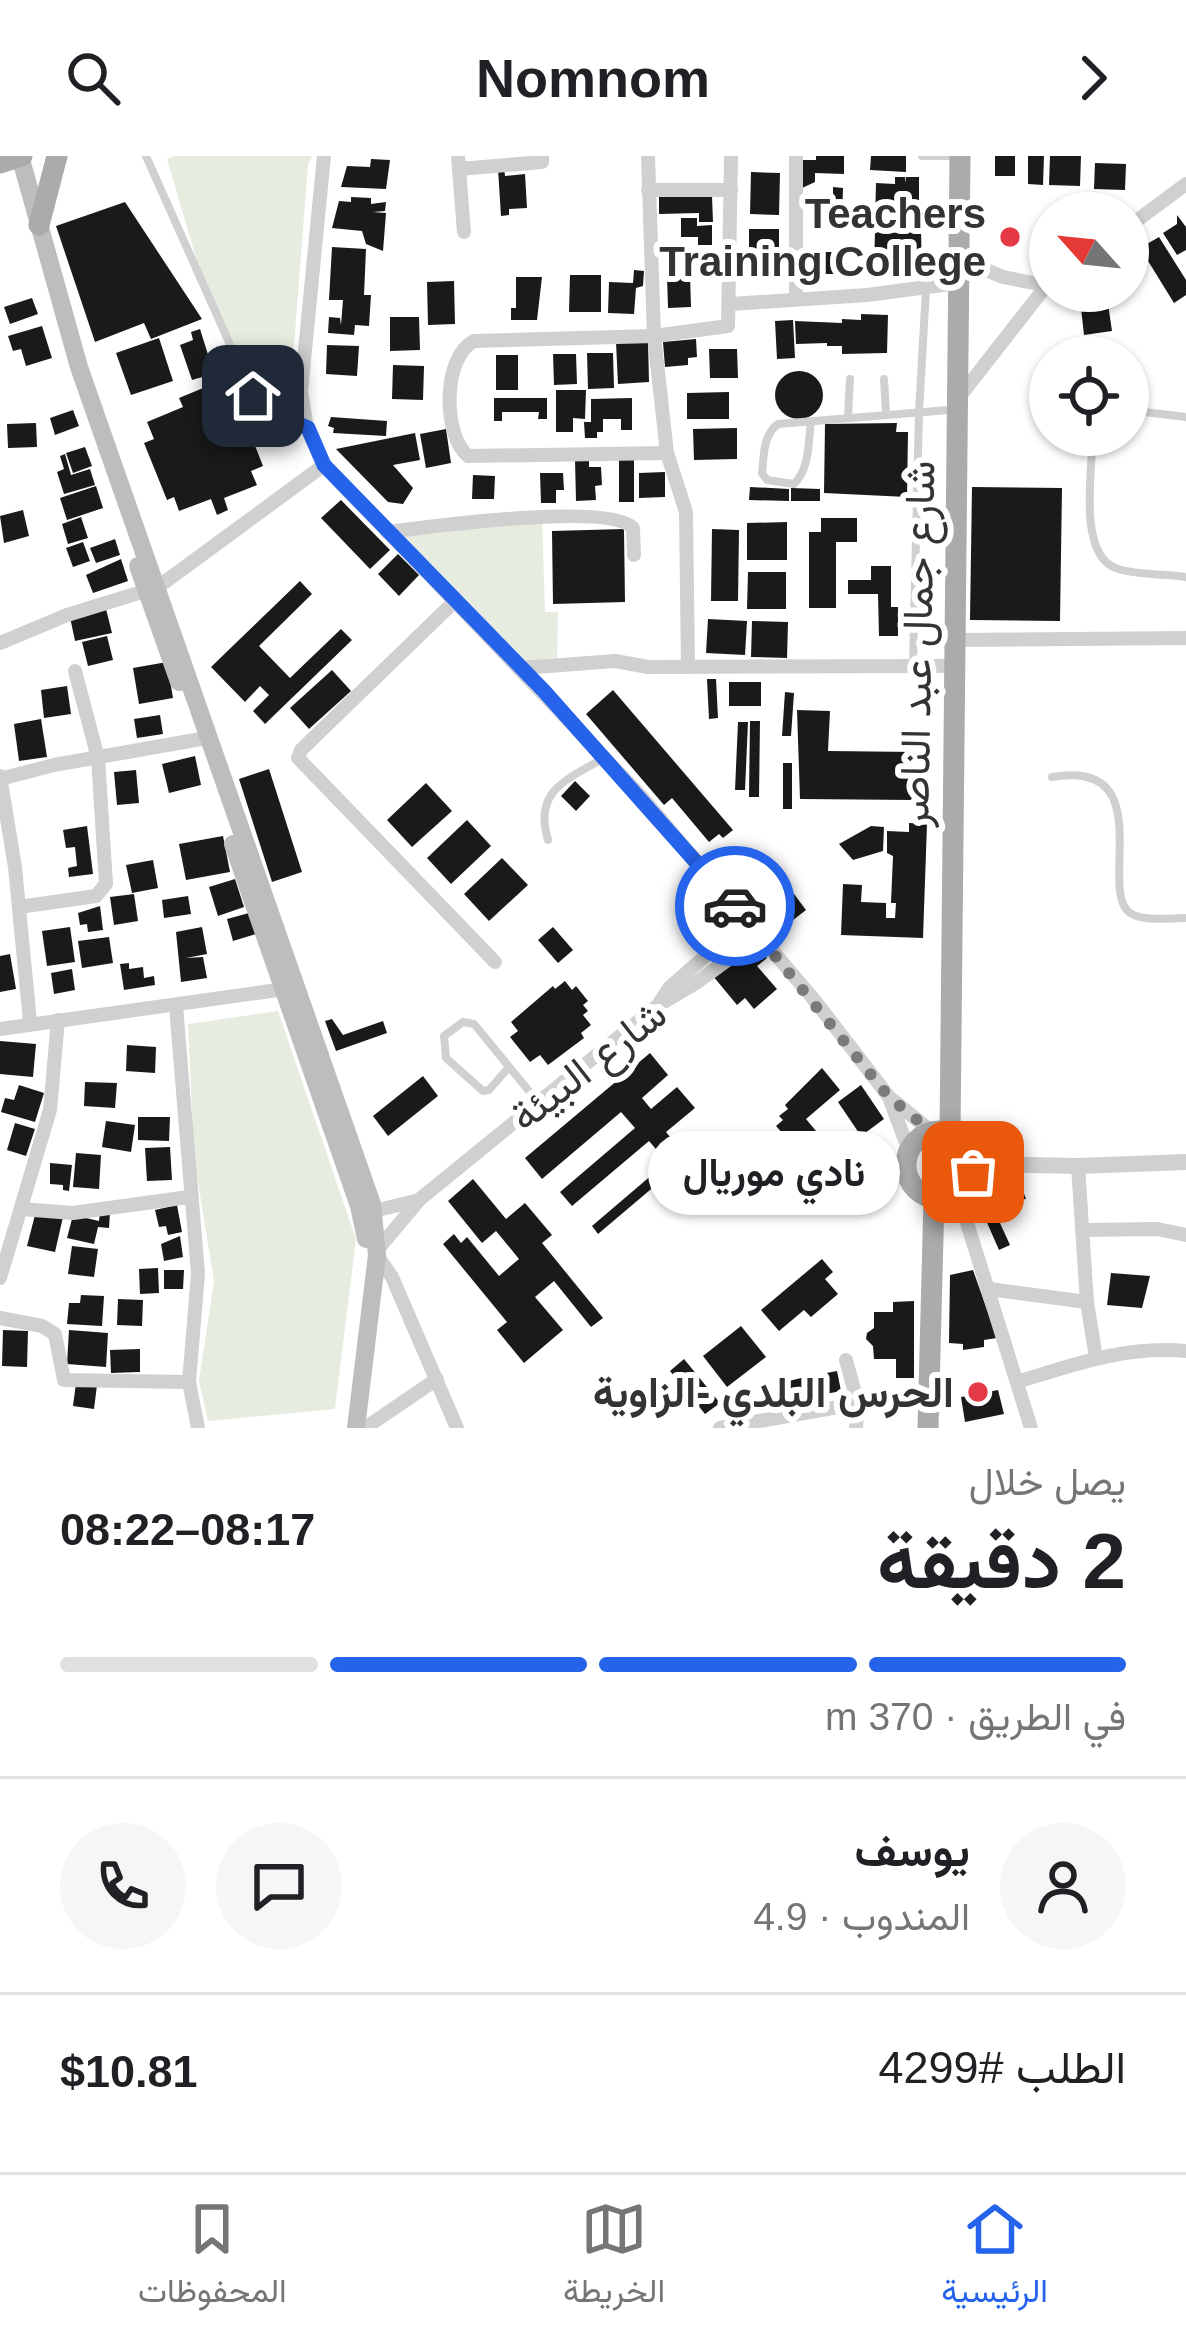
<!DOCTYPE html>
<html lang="ar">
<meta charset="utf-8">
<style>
:root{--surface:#fff;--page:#f6f6f6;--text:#202124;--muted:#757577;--line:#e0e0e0;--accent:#2563eb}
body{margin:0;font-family:Arial,Vazirmatn,sans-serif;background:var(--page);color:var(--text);direction:rtl;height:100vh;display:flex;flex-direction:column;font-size:45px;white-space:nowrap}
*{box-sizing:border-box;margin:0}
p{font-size:39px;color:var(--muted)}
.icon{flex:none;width:66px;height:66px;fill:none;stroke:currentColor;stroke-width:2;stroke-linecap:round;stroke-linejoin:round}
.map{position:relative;height:1272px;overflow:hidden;direction:ltr}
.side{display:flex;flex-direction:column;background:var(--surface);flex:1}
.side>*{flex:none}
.needle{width:78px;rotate:297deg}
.buttons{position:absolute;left:1029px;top:36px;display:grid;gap:24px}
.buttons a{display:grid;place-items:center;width:120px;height:120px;border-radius:50%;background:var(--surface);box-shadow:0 3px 9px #0004;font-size:60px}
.pin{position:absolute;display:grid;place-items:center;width:102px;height:102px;color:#fff;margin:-51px;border-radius:24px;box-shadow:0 6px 18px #0006}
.courier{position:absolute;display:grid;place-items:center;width:120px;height:120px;margin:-60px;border:9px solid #2563eb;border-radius:50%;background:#fff;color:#222;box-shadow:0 3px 15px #0007}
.bubble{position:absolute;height:84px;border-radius:42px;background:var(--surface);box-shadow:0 3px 9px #0004;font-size:39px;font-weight:700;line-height:84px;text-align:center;direction:rtl}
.summary em{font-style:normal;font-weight:700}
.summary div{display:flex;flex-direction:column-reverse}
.summary{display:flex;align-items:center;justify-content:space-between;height:204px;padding:0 60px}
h1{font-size:78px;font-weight:700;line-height:90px}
.bar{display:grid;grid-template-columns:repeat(4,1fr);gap:18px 12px;align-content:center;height:144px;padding:0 60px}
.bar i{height:15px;border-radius:9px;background:var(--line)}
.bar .selected{background:var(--accent)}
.bar p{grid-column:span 4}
.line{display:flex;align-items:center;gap:30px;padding:0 60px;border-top:3px solid var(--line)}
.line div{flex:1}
.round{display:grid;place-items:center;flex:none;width:126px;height:126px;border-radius:63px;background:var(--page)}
header{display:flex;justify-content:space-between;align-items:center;height:156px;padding:0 60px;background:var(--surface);font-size:54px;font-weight:700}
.menu{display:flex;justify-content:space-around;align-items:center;height:168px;border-top:3px solid var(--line);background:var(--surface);font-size:33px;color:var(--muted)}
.menu a{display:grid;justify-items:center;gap:6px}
.menu .selected{color:var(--accent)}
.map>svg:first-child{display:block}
.green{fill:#e6ecdf}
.building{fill:#1a1a1a}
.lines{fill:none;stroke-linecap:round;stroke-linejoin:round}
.service{stroke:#d0d0d0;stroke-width:8}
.minor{stroke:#d0d0d0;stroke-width:14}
.tertiary{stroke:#d0d0d0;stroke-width:16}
.secondary{stroke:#bdbdbd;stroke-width:18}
.primary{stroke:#ababab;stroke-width:21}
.done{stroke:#7a7a7a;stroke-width:12;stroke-dasharray:0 21.6}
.route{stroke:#2563eb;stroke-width:15}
.poi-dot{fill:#e63946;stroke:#fff;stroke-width:4.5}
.labels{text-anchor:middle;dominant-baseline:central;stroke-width:12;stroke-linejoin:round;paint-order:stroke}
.poi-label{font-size:42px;font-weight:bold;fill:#333;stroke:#fff;text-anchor:end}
.street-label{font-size:42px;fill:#333;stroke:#fff}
</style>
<header><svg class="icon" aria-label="forward" viewBox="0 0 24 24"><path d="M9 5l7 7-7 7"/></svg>Nomnom<svg class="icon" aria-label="search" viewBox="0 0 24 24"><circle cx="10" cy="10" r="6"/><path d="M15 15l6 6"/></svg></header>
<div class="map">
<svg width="1186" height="1272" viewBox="0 0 1186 1272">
<rect width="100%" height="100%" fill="#fff"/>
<g class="green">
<polygon points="175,0 312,0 308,9 293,202 243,211 199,112 167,3"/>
<polygon points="542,363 545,456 558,456 557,508 522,511 387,377"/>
<polygon points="278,855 356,1083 335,1253 208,1265 199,1225 214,1125 194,1002 188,868"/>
</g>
<g class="building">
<polygon points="816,0 844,0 844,18 815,17 815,26 802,32 801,4 816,4"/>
<polygon points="871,0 906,0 906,16 870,14"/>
<rect x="995" y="0" width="20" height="20"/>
<polygon points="1028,0 1044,0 1043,29 1028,28"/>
<polygon points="1050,0 1081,0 1080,30 1049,29"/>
<polygon points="371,3 390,4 386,33 341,31 347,10 370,11"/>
<polygon points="1095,7 1126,8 1125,34 1094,33"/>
<polygon points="504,12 505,20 525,18 527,52 509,53 509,59 501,60 498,13"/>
<polygon points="751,16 780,17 779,59 750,58"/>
<polygon points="895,21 905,21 905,27 906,21 919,21 919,67 875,66 876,27 895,28"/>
<polygon points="833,31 843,32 842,64 854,64 854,72 812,72 812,42 833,43"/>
<polygon points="659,36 680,36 680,41 712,40 713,66 699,66 699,57 659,58"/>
<polygon points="351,41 371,42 371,48 386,46 385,55 373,56 386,57 383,95 366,88 362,75 332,72 339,45 351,46"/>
<polygon points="125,46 202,163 151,183 144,167 95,186 56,70"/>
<polygon points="1177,59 1186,71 1186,94 1177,99 1163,77 1177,68"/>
<polygon points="681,62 697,62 697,70 712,69 712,89 698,89 698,81 681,81"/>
<polygon points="904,72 921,72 922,123 908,123 908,102 905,111 895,111 896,99 884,99 884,111 874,111 875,76 904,77"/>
<rect x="749" y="73" width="30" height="44"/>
<polygon points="1159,81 1186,124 1186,139 1174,147 1140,92"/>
<polygon points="332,91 366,93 364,139 371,139 369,170 355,169 354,179 328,177 329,161 340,162 341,169 343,144 329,144"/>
<rect x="821" y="96" width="20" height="22"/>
<polygon points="634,114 644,115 643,130 636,132 634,158 608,157 609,126 633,127"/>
<polygon points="570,119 601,119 601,156 569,156"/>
<polygon points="690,119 691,151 668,152 667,120"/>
<polygon points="516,121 542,121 537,164 511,164 511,152 516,152"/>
<polygon points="454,125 455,168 428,169 427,126"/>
<polygon points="1107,141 1112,175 1084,179 1081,152 1089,150 1088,143"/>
<polygon points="32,142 38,158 10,168 4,151"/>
<polygon points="861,158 888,159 887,197 842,198 842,190 827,190 827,187 796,188 795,165 842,167 842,163 861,164"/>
<polygon points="390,161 419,161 420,194 390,195"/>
<polygon points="793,164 795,202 777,203 775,165"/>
<polygon points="42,170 52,202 26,210 21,193 13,195 8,180"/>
<polygon points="200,173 216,224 211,226 209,219 192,224 180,189 193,184 191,176"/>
<polygon points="159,182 173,225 131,239 116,197"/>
<polygon points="696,183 697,201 688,202 688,209 665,211 663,186"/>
<polygon points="648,185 649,226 618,228 616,186"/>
<polygon points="327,189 359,190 357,220 326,218"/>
<polygon points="709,193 737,193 738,222 710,222"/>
<polygon points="587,197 613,197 614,232 588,233"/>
<polygon points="553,198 576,198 577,228 554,229"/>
<rect x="496" y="199" width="22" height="35"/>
<polygon points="393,209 424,210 423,244 392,243"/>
<circle cx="799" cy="239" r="24"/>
<polygon points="225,223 233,243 204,254 222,273 245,264 263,310 251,315 257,329 224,342 228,354 217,359 211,343 179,355 174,341 167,344 144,287 154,283 147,266 183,251 179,242"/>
<polygon points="556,234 586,234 585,263 573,262 573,276 556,276"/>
<polygon points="729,236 729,263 687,263 687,237"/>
<polygon points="494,242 547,242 547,263 538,263 539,256 502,256 502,265 494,265"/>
<polygon points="632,242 632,274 621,274 621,263 603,263 603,276 597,276 597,282 585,282 584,266 591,266 591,243"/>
<polygon points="73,254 79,270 55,279 50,262"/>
<polygon points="331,261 387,265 386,280 333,277 334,272 328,270"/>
<polygon points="36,267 37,291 8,292 7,268"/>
<polygon points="897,267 896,276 908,276 907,341 824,337 825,268"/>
<polygon points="737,272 737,303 694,304 693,273"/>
<polygon points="446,273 451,307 426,312 420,278"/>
<polygon points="415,277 420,304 393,309 413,332 403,348 388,346 336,293"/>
<polygon points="85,291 92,310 73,317 66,297"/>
<polygon points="65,298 71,319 90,313 95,329 64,338 57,316 64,313 60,300"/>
<rect x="619" y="301" width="15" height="45"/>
<polygon points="575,304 589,304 589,311 601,311 602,329 595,330 596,344 576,345"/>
<polygon points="665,316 665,341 639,342 639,317"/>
<polygon points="540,317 563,317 564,334 556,334 556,347 541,347"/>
<polygon points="473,319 495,320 494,343 472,343"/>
<polygon points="96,330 103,352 67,364 60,342"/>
<polygon points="750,331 789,333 789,345 749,344"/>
<polygon points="972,331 1062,332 1060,465 970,464"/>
<polygon points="791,332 820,333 820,345 791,345"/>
<polygon points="341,344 390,394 370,413 321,362"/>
<polygon points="23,354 29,380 4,387 0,360"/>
<polygon points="81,361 88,382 68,388 62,368"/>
<polygon points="821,362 857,362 857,386 836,386 836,452 809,452 809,376 821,376"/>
<polygon points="787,366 787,404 747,404 747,367"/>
<polygon points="624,373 625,446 553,448 552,375"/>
<polygon points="712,373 739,374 738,445 711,445"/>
<polygon points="115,383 120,399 96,407 90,392"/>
<polygon points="83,386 90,405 73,411 66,392"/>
<polygon points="398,398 419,419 399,440 378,418"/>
<polygon points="121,403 128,425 93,437 86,419"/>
<polygon points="871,410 891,410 891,451 898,451 898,480 879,480 878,438 848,438 848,424 871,424"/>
<polygon points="748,416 786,416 786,453 747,453"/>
<polygon points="300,425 312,438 259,490 290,522 341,473 352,484 265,568 253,555 269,539 260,530 245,546 211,511"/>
<polygon points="106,453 112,477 75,485 70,461"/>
<polygon points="708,463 747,465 745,499 706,497"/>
<polygon points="752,465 788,466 787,502 751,501"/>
<polygon points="107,480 113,504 88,510 82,486"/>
<polygon points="167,506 173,542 139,548 133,512"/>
<polygon points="332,514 351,535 309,573 290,552"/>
<polygon points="707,523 716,523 718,562 709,563"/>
<rect x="729" y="526" width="32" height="24"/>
<polygon points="67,530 71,558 44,562 41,534"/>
<polygon points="613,534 733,674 723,682 719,678 709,686 672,642 664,649 586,558"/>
<polygon points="785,536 794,537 791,580 782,580"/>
<polygon points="797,554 830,555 828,595 916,596 915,644 800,643"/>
<polygon points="160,559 163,578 137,582 134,563"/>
<polygon points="41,563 47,601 19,605 14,568"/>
<polygon points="750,565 760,565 759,641 749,641"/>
<polygon points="738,566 748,566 745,634 735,634"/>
<polygon points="195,600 201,629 169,637 162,608"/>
<rect x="783" y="607" width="9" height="46"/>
<polygon points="269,613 302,716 272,726 239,623"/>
<polygon points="136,614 139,647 117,649 114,616"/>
<polygon points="575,625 590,640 576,655 561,640"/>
<polygon points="426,627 452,655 412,691 387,664"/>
<polygon points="467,664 491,690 451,728 427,702"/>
<polygon points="909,667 927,668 923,782 841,779 843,728 862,729 861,746 886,747 886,762 895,762 896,747 891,747 893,700 887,697 887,675 909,676"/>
<polygon points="87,670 93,718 69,721 68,712 77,710 75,691 66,692 63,674"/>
<polygon points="871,670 884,671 883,695 853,704 839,688"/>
<polygon points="223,680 230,716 186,724 179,688"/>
<polygon points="502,702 528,729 489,765 464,738"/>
<polygon points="153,704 158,732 132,737 126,709"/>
<polygon points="235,723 244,751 218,760 209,731"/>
<polygon points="784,726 788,732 779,739 784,746 794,738 806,754 788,768 767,739"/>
<polygon points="134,738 138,765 114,769 110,741"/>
<polygon points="188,740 191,758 164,762 162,744"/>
<polygon points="100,750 103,774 88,776 87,768 80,769 78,757"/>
<polygon points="249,757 256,778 233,785 227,763"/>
<polygon points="70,771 75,806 47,810 42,775"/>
<polygon points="202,771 207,798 186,802 203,801 207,822 181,826 176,776"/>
<polygon points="553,771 573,794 558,807 538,784"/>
<polygon points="109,781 113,807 82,812 78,785"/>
<polygon points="753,786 767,802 757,810 777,833 754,853 745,842 737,849 713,820"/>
<polygon points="10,798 16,833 0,836 0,800"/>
<polygon points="129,807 129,813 143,811 144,822 154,820 155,829 124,834 120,808"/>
<polygon points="72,813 75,834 54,838 51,817"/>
<polygon points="565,825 572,834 576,830 588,845 583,849 588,855 583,859 591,869 581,877 584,882 548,909 540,899 530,906 510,881 518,875 511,866 553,830 555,833"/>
<polygon points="332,863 343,879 383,865 387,877 336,895 325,865"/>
<polygon points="0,885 36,888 33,921 0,918"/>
<polygon points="127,889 156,891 155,917 126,915"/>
<polygon points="650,897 668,919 642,942 651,953 677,931 695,952 666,976 690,1005 707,991 736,1025 707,1049 676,1012 598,1078 592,1070 667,1006 649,985 572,1050 560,1036 635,972 621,956 542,1023 525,1002"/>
<polygon points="822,912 840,934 806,963 821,981 801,998 776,970 783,964 779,960 788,953 785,949"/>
<polygon points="423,920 438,940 388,980 373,960"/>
<polygon points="85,926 117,927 115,952 84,950"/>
<polygon points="19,929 44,937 35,966 1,956 5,942 14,944"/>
<polygon points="861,929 884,963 861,980 838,946"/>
<polygon points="138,961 170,961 169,985 138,984"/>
<polygon points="106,965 135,969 131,996 102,991"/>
<polygon points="15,967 35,973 26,1000 7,994"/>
<polygon points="170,991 172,1024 147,1025 145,992"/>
<polygon points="76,997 101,999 99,1033 73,1031"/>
<polygon points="50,1007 72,1009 69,1035 63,1034 63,1029 50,1028"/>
<polygon points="473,1023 506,1063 525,1047 552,1079 542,1087 603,1162 591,1171 554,1125 535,1141 563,1174 524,1207 497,1174 507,1166 443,1088 454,1078 461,1087 467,1081 499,1120 519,1103 496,1075 482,1087 448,1045"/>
<polygon points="1006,1029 1021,1030 1026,1043 1017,1044 1000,1067 1010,1089 999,1094 985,1062"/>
<polygon points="177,1049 182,1076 168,1079 166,1070 159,1071 155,1054"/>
<polygon points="36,1055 63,1061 55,1096 27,1090"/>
<polygon points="100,1055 110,1056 109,1072 98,1071 94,1088 67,1082 73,1059 99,1065"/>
<polygon points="180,1080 183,1101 164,1105 161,1088"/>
<polygon points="72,1090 98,1093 94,1121 68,1118"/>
<polygon points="822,1103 833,1116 825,1123 838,1138 811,1161 804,1154 779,1175 761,1154"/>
<polygon points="158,1112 159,1137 140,1138 139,1113"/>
<polygon points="164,1114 184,1114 183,1133 164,1133"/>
<polygon points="973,1114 997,1182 984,1184 984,1191 963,1194 963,1188 949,1187 950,1119"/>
<polygon points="1111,1117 1150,1120 1142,1152 1107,1149"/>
<polygon points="81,1139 104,1140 102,1170 67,1168 69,1147 80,1147"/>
<polygon points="118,1143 143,1144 142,1170 117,1169"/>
<polygon points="914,1145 914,1222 896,1222 896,1203 874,1203 873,1190 866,1183 867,1177 874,1172 874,1156 893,1156 893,1146"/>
<polygon points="741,1170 766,1201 727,1231 703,1200"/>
<polygon points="3,1174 28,1175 27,1211 2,1210"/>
<polygon points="69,1174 108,1177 106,1211 67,1208"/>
<polygon points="140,1193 140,1216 111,1217 110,1194"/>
<polygon points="684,1203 720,1247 705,1258 670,1215"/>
<polygon points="837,1215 841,1235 815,1240 811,1220"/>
<polygon points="809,1220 813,1240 789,1245 785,1226"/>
<polygon points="76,1227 97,1229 94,1253 73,1250"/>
<polygon points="998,1234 1004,1258 965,1266 961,1241"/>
</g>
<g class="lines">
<g class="service">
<polyline points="146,0 253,240 272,257 307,272"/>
<polyline points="922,0 949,0"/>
<polyline points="884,223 886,258"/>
<polyline points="1128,254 1186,261"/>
<polyline points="848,260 850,223"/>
<path d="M 811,266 C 808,288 810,311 794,328 L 767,324 L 762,317 C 764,299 763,279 778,268 L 948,254"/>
<path d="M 1093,279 C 1092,314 1077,401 1118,413 C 1139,419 1164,418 1186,421"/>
<polyline points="913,509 919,256 926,133"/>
<path d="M 1052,621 C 1161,602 1097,734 1130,757 C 1144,766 1170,762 1186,762"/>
<path d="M 548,684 C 533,635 566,624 604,602"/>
<polyline points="508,912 489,934 483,935 446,902 444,880 463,866 474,868 538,946"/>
</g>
<g class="minor">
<polyline points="324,0 301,235 307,272 324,309 640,639 816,846 889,941 932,976"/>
<polyline points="458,0 464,76"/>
<polyline points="648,0 654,180 667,297 686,356 688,511"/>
<polyline points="796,0 796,142"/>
<polyline points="459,13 542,6 542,0"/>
<polyline points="648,34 731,34"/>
<polyline points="1128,71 1186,28"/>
<polyline points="958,102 1003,121 1044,129"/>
<polyline points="731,148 867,139 958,127"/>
<polyline points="957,244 1050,125"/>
<path d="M 667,297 L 468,300 C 443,280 442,201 474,185 L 654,180 L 728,170 L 731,0"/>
<path d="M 387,376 C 427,371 610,346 633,372 L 634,399"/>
<polyline points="456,444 301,594 298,602 495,806"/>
<polyline points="950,484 1186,482"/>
<polyline points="0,487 67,459 158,431 324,309"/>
<polyline points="522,512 615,505 648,511 944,510"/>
<polyline points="0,620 15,711 30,866"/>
<polyline points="0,623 54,609 201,583"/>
<polyline points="19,751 96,740 106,728 98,602 75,515"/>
<polyline points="660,846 670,831 747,764"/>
<polyline points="176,850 198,1118 189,1226 198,1272"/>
<polyline points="0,873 292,832"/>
<polyline points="889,941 909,995"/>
<polyline points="1078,1010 1087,1146 1096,1202"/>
<polyline points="958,1038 1031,1272"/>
<polyline points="21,1053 73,1057 189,1041"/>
<polyline points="374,1055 415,1045"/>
<polyline points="1083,1074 1157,1073 1186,1079"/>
<polyline points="378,1093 420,1043 657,850 696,827 760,780"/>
<polyline points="377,1099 392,1121 457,1272"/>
<polyline points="0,1122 50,954 58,864"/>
<polyline points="989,1133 1087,1146"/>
<polyline points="0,1162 42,1170 55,1178 64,1224 189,1226"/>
<polyline points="846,1204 858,1248 856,1272"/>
<path d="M 1017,1226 C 1072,1209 1127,1189 1186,1195"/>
<polyline points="365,1272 437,1223"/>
<polyline points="720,1272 928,1235"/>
</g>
<polyline class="tertiary" points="974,1008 1078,1010 1186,1006"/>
<g class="secondary">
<polyline points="20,0 79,211 372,1048 377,1099 356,1272"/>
<polyline points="138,410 179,526"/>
<polyline points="233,688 359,1050 366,1083"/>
</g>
<g class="primary">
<polyline points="0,7 22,0"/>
<polyline points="39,69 57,0"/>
<circle cx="940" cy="1009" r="34"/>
<polyline points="950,977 960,0"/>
<polyline points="928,1272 934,1043"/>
</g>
</g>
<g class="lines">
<polyline class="done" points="735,750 889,941 932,976 950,976 964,985 973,999 973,1016"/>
<polyline class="route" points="253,240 272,257 308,272 324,309 544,535 735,750"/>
</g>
<g class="poi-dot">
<circle cx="1010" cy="81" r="12"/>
<circle cx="978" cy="1236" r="12"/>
</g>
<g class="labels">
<g class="poi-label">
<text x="986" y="57">Teachers<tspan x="986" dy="48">Training College</tspan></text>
<text x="954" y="1236">الحرس البلدي -الزاوية</text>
</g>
<g class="street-label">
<text transform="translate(917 488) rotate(-89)">شارع جمال عبد الناصر</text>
<text transform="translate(588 909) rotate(-38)">شارع البيئة</text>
</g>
</g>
</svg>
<div class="buttons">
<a><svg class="needle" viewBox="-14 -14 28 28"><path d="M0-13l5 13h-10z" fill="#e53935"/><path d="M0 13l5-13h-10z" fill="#757577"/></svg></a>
<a><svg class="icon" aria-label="locate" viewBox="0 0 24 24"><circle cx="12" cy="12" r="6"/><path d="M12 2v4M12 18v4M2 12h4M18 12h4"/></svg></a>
</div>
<div class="pin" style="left:973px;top:1016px;background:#ea580c"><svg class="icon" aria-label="bag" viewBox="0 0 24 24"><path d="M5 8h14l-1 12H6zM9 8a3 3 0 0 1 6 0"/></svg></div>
<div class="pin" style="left:253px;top:240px;background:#1f2937"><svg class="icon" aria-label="home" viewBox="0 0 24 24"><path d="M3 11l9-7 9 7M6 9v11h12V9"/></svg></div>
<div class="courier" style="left:735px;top:750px"><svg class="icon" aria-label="car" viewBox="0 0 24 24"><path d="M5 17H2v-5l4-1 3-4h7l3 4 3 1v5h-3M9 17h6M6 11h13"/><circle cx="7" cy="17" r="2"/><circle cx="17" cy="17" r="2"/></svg></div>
<div class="bubble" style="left:648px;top:975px;width:252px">نادي موريال</div>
</div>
<section class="side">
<div class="summary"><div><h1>2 دقيقة</h1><p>يصل خلال</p></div><em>08:17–08:22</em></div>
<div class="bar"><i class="selected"></i><i class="selected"></i><i class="selected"></i><i></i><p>في الطريق · 370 m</p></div>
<div class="line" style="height:216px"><a class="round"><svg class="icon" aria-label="person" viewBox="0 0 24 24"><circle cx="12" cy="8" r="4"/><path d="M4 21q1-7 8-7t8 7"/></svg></a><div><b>يوسف</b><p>المندوب · 4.9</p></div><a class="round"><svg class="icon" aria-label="chat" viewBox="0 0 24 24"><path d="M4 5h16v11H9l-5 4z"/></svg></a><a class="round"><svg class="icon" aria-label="phone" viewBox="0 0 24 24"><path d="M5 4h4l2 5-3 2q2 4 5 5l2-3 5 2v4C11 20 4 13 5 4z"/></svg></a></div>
<div class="line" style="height:156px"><div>الطلب #4299</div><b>$10.81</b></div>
</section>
<nav class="menu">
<a class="selected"><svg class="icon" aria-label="home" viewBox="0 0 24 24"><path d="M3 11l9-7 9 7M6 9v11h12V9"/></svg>الرئيسية</a>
<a><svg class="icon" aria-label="map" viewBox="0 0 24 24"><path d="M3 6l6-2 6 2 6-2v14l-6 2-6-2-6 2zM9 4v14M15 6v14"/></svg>الخريطة</a>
<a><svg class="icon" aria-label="saved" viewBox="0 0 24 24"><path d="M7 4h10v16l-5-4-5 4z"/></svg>المحفوظات</a>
</nav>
